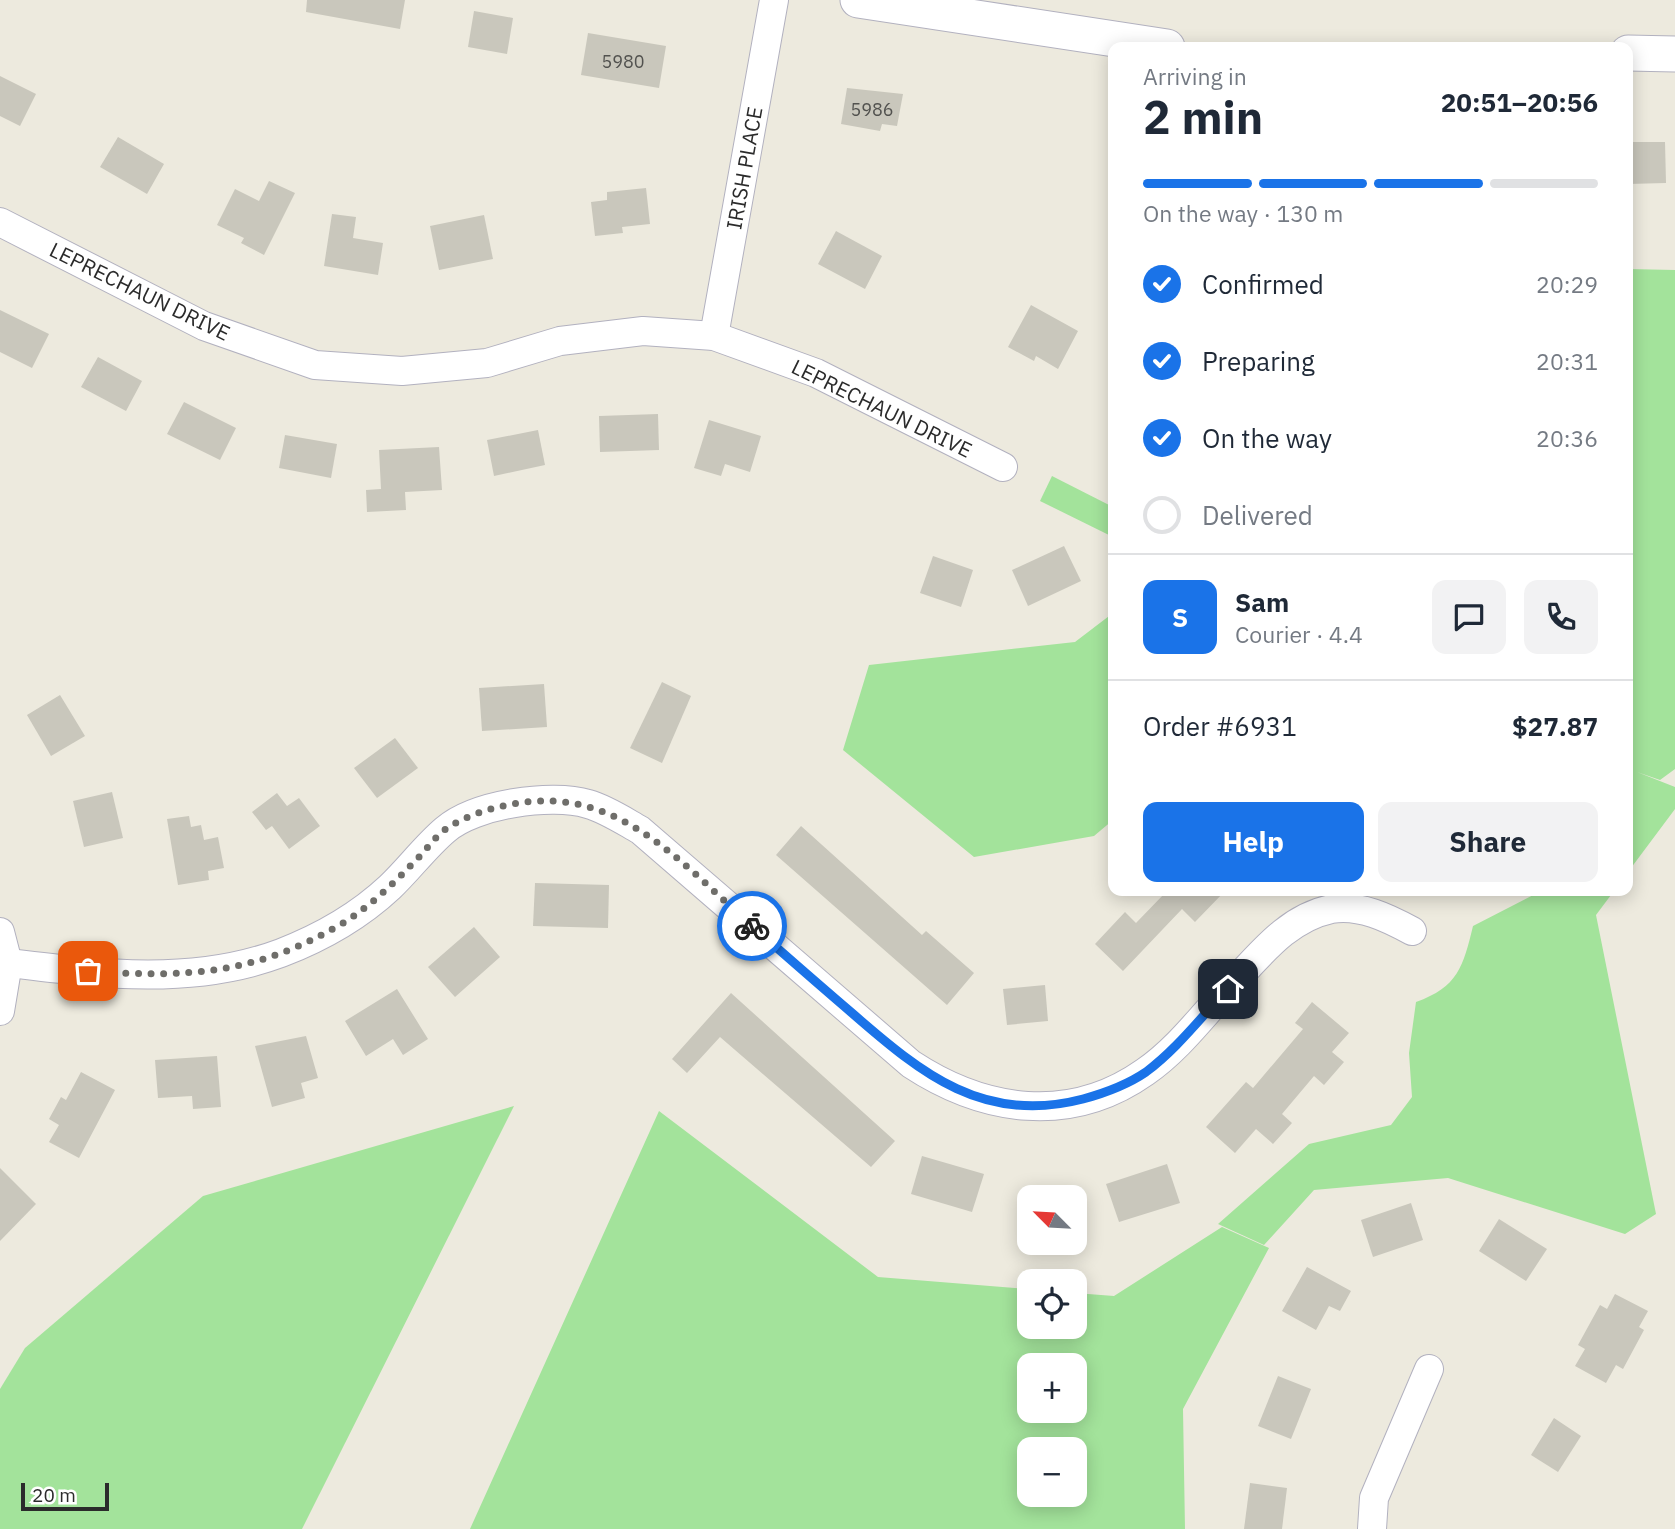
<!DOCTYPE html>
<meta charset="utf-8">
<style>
:root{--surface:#fff;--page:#f2f2f3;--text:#1f2937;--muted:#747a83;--line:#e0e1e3;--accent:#1a73e8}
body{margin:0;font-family:"IBM Plex Sans",sans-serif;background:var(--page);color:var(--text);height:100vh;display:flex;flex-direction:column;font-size:26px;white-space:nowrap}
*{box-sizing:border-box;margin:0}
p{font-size:23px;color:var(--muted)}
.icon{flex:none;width:38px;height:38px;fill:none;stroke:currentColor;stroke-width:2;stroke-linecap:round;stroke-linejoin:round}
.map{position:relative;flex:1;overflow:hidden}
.side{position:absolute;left:1108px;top:42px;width:525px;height:854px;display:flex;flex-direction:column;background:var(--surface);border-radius:14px;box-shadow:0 4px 18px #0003}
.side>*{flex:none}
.needle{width:46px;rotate:294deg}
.tools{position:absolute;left:1017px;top:1185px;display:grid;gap:14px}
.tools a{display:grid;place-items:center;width:70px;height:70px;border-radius:14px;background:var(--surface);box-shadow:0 4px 18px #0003;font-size:35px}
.scale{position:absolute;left:21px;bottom:18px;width:88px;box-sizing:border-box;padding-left:7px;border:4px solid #2b2b2b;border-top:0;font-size:19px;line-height:24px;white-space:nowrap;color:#2b2b2b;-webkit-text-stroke:5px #fff;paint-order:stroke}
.pin{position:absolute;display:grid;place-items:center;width:60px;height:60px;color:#fff;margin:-30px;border-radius:14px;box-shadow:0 4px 10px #0006}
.courier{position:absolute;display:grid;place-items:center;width:70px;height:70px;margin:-35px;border:5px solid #1a73e8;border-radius:50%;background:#fff;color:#222;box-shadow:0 2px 9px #0007}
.summary em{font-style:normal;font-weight:700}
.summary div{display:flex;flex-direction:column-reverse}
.summary{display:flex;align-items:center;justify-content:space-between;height:119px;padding:0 35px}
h1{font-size:46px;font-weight:700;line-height:52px}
.bar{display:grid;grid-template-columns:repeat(4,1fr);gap:10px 7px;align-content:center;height:84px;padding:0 35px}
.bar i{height:9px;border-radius:5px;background:var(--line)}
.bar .current{background:var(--accent)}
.bar p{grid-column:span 4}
.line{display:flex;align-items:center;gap:18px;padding:0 35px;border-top:2px solid var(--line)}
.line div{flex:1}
.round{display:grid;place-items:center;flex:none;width:74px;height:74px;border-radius:14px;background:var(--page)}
ol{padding:0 35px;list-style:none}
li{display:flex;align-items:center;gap:21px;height:77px}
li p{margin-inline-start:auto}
li .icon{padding:7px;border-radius:50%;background:var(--accent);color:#fff;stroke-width:4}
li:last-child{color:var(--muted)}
li i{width:38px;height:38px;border:4px solid var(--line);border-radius:50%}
.primary-button{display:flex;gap:14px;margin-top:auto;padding:14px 35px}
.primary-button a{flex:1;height:80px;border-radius:14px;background:var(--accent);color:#fff;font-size:28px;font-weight:700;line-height:80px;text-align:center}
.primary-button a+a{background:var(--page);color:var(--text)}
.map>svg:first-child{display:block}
.green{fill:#a3e39b;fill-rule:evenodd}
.building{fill:#c9c7bc}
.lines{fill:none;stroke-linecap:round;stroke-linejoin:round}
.minor-casing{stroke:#b2b1bf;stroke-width:30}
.tertiary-casing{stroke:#b2b1bf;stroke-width:37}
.minor{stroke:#fff;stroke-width:28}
.tertiary{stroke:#fff;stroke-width:35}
.done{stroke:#6f6e6a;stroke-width:7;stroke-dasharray:0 12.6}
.route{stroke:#1a73e8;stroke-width:9}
.labels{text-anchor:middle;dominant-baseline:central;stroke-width:5;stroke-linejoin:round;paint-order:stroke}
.number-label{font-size:18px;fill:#52524f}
.street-label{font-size:21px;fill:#2b2b2b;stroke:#fff}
</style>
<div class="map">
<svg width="1675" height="1529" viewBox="0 0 1675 1529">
<rect width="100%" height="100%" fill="#edeade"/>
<g class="green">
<polygon points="1628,269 1675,270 1675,769 1660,780 1637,772 1675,787 1675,809 1628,872"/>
<polygon points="1052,476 1113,507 1113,537 1040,501"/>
<polygon points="1113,613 1113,820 1094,836 974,857 843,750 869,665 1075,642"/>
<path d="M 1541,891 L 1614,891 L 1596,915 L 1656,1214 L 1625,1234 L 1448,1178 L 1314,1190 L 1264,1245 L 1218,1224 L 1309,1144 L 1391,1125 L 1412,1097 L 1409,1053 L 1416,1002 C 1458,987 1463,967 1473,926 Z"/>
<polygon points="514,1106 302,1529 0,1529 0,1389 25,1348 203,1196"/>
<path d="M 659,1111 L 878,1277 L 1029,1289 L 1029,1326 L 1074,1326 L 1075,1293 L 1114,1296 L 1222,1227 L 1269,1248 L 1183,1409 L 1185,1529 L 470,1529 ZM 1029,1365 L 1074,1365 L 1074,1410 L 1029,1410 ZM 1029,1449 L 1074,1449 L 1074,1494 L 1029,1494 Z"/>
</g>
<g class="building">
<polygon points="307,0 405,0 400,29 306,12"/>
<polygon points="474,11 513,18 507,54 468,47"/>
<polygon points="588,33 666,46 659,88 581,75"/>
<polygon points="0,76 36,94 20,126 0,116"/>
<polygon points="847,88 903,94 897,126 882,124 880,131 841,124"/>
<polygon points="118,137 164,164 147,194 100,167"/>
<polygon points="1628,142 1665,142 1666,183 1628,184"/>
<polygon points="269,181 295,193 264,255 241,243 244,238 217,225 235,189 259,201"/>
<polygon points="646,188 650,224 622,227 623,233 595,236 591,202 607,200 607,192"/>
<polygon points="332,214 356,217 353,238 383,243 378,275 324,266"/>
<polygon points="484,215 493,259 439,270 430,226"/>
<polygon points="836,231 882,256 865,289 818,264"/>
<polygon points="1031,305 1078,331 1058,369 1036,356 1034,361 1008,347"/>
<polygon points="0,310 49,334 32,368 0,352"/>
<polygon points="98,357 142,381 126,411 81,387"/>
<polygon points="184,402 236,428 220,460 167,434"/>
<polygon points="658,414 659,450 600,452 599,416"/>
<polygon points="709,420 761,436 750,472 725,464 721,476 694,468"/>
<polygon points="538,430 545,465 494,476 487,440"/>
<polygon points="285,435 337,444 331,478 279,468"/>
<polygon points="439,447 442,490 405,492 406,510 367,512 366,490 381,489 379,450"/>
<polygon points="1064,546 1081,581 1028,606 1012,570"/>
<polygon points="933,556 973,570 961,607 920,593"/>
<polygon points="662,682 691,696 662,763 630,748"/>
<polygon points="544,684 547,727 482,731 479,688"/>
<polygon points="60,695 85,736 51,756 27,715"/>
<polygon points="395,738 418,768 377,798 354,768"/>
<polygon points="112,792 123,838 84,847 73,801"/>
<polygon points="277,793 287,806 299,798 320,826 289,849 272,826 266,830 252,812"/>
<polygon points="189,816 191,827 201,825 204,840 218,837 224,868 208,871 209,880 178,885 167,819"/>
<polygon points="801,826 922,935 926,931 974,973 947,1005 776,855"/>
<polygon points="535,883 609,885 608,928 533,926"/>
<polygon points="1163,891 1225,891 1195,922 1182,909 1123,971 1095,944 1125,912 1136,923 1165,893"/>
<polygon points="474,927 500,957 455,997 428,967"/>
<polygon points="1045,985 1048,1021 1007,1025 1003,989"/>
<polygon points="397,989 428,1039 403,1055 393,1039 366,1056 345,1021"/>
<polygon points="731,993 895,1141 871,1167 720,1037 687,1073 672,1059"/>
<polygon points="1312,1002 1349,1033 1332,1052 1344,1062 1324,1085 1314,1076 1282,1114 1292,1123 1273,1144 1256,1129 1235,1153 1206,1127 1246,1082 1253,1088 1303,1029 1295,1023"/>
<polygon points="306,1036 318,1078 301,1083 305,1098 272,1107 255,1046"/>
<polygon points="217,1056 221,1107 193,1109 192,1096 158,1098 155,1060"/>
<polygon points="81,1072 115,1090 79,1158 49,1142 59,1125 49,1119 61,1097 66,1100"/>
<polygon points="922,1156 984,1174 972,1212 911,1194"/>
<polygon points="1167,1164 1180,1203 1119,1222 1106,1184"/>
<polygon points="0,1168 36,1204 0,1241"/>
<polygon points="1411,1203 1423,1240 1373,1257 1361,1220"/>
<polygon points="1499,1219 1547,1249 1526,1281 1479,1251"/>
<polygon points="1307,1267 1351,1291 1340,1311 1329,1306 1316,1330 1282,1311"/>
<polygon points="1615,1294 1648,1311 1639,1327 1644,1330 1623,1369 1616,1365 1606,1383 1575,1366 1585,1349 1578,1345 1600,1305 1607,1309"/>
<polygon points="1278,1376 1311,1389 1291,1439 1258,1426"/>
<polygon points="1554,1418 1581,1436 1558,1472 1531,1455"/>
<polygon points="1250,1483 1287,1488 1282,1529 1244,1529"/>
</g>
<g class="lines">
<defs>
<g id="minor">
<polyline points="0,222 204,326 315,365 402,371 487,363 560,341 643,331 714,336 816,373 1003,467"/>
<polyline points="714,336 774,0"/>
<polyline points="0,932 8,963 0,1011"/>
<path d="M 8,963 C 99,974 193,986 281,953 C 320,938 359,916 390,887 C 409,869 425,847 445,830 C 475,804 551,793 588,804 C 606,809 624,821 640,830 L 911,1064 C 984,1112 1070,1125 1145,1072 C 1180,1048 1206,1011 1235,981 C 1263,951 1289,918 1331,909 C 1360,904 1388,918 1412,931"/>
<polyline points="1372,1529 1374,1498 1429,1369"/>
</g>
<g id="tertiary">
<polyline points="858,0 1167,47"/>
<polyline points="1628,53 1675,54"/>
</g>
</defs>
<use href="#minor" class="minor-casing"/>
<use href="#tertiary" class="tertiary-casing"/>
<use href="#minor" class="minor"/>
<use href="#tertiary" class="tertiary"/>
</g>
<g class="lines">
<path class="done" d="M 88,971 C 185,978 256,975 343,923 C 372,905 395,882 419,857 C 428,848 437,834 449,827 C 468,815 491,808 513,804 C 617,784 681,863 752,926"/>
<path class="route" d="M 752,926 C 785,955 818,984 852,1013 C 922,1074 984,1125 1083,1099 C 1105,1093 1127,1085 1146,1072 C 1177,1049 1201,1017 1228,989"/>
</g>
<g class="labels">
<g class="number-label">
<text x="623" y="61">5980</text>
<text x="872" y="109">5986</text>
</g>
<g class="street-label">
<text transform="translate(744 168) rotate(-80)">IRISH PLACE</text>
<text transform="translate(140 291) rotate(26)">LEPRECHAUN DRIVE</text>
<text transform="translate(882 408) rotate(26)">LEPRECHAUN DRIVE</text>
</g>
</g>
</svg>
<div class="tools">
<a><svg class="needle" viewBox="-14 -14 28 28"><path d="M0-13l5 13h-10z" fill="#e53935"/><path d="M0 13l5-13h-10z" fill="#747a83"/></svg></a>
<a><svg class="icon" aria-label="locate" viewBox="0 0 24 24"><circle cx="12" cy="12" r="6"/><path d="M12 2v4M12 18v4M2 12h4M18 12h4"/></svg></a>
<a>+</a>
<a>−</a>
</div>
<div class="scale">20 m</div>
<div class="pin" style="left:88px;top:971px;background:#ea580c"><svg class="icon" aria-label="bag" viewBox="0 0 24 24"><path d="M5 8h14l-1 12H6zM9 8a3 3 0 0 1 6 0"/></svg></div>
<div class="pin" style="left:1228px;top:989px;background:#1f2937"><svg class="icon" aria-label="home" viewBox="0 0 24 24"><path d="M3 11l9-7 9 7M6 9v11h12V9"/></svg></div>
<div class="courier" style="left:752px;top:926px"><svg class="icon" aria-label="bike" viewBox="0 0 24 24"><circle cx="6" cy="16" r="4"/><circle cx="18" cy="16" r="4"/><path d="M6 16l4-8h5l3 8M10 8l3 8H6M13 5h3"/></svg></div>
<section class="side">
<div class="summary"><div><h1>2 min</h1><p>Arriving in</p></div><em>20:51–20:56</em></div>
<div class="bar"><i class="current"></i><i class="current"></i><i class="current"></i><i></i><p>On the way · 130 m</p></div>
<ol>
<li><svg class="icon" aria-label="check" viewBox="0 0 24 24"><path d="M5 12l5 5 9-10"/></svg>Confirmed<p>20:29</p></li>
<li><svg class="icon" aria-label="check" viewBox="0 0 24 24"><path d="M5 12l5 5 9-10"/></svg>Preparing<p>20:31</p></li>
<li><svg class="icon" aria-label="check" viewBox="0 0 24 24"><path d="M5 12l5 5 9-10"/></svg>On the way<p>20:36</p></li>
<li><i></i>Delivered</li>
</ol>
<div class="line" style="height:126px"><b class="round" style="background:var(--accent);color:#fff">S</b><div><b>Sam</b><p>Courier · 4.4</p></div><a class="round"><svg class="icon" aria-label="chat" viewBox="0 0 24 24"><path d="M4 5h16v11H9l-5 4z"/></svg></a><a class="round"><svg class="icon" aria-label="phone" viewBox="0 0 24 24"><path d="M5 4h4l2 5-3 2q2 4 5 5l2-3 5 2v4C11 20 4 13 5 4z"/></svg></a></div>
<div class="line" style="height:91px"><div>Order #6931</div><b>$27.87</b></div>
<div class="primary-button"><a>Help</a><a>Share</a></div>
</section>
</div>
